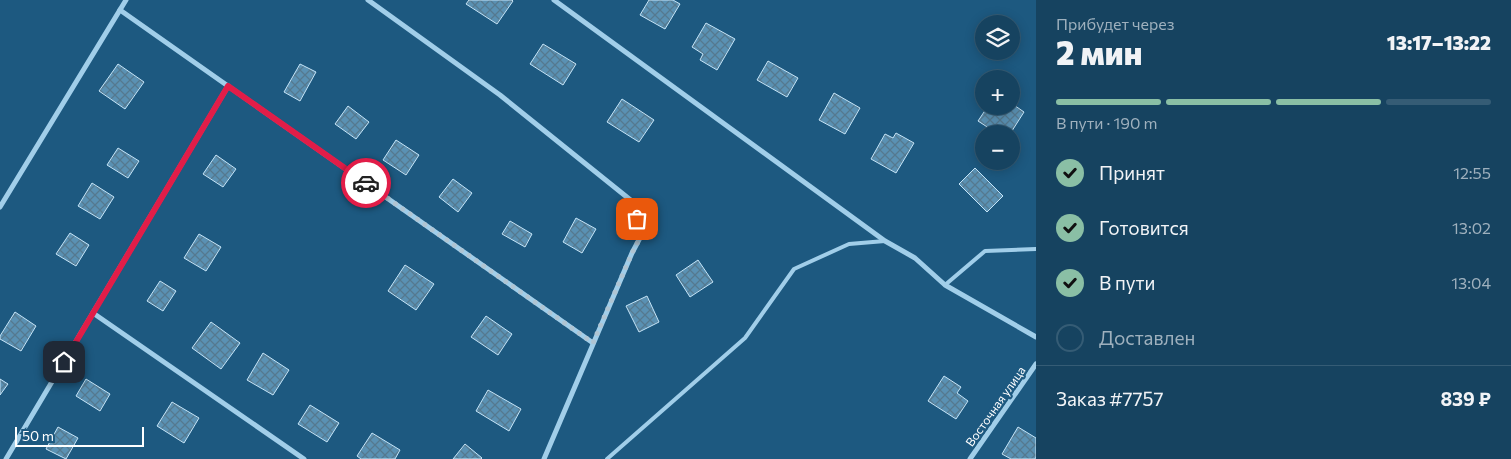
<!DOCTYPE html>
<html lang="ru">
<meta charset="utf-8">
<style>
:root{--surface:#164360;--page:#1f4a66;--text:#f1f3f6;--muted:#9eb0bd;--line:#355c75;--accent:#8abfa5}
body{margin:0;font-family:Commissioner,sans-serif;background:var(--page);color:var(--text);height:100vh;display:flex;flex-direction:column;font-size:19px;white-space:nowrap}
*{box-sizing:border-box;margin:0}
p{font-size:16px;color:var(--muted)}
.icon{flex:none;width:28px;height:28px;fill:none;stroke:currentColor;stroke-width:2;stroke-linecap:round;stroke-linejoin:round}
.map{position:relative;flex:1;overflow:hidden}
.drawer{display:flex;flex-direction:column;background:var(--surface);width:475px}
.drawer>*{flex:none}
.controls{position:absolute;left:975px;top:15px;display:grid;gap:10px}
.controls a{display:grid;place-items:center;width:45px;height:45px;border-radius:50%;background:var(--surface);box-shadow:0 2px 12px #0003,0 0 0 1px var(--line);font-size:25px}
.scale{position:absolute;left:15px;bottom:12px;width:129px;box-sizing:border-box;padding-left:5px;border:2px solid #fff;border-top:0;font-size:14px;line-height:18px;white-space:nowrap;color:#fff;-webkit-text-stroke:4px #1d5980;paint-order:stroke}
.pin{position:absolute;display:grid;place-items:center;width:42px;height:42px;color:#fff;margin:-21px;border-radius:10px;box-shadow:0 2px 8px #0006}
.courier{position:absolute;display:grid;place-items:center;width:50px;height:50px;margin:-25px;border:4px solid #e11d48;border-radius:50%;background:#fff;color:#222;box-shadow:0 1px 6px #0007}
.headline em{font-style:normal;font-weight:800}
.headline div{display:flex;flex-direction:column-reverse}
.headline{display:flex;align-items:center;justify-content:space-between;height:85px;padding:0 20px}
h1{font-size:32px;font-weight:800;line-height:38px}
.bar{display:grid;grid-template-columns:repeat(4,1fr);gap:8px 5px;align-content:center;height:60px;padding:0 20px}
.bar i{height:6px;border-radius:4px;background:var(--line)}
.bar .on{background:var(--accent)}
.bar p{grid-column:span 4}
.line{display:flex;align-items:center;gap:12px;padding:0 20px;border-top:1px solid var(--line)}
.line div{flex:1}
ol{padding:0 20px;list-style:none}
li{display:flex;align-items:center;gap:15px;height:55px}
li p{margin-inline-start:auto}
li .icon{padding:5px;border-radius:50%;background:var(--accent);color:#111;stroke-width:4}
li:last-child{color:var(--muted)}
li i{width:28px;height:28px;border:2px solid var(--line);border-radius:50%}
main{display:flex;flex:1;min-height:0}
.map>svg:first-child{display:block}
.building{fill:url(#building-cross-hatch);stroke:#c5e4f7}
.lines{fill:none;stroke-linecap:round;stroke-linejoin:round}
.service{stroke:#a1cee9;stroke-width:4}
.minor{stroke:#a1cee9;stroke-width:5}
.done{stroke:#b0c5d3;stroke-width:5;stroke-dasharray:0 9}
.route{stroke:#e11d48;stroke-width:6}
.labels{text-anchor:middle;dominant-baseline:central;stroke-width:4.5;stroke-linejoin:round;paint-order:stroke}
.street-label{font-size:12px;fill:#fff;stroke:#1d5980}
</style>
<main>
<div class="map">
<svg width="1036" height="459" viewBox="0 0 1036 459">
<defs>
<pattern id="building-cross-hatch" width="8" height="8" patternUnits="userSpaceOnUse" patternTransform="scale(1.25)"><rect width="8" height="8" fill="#5a91b3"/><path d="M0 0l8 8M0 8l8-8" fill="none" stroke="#55798f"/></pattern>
</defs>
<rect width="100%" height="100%" fill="#1d5980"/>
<g class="building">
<polygon points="469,0 512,0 513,1 497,24 466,4"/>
<polygon points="649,0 673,0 680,4 665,29 640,15"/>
<polygon points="706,23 735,39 717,70 700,60 703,54 692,47"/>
<polygon points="543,44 576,64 563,85 530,64"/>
<polygon points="768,61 798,78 787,97 757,80"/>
<polygon points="118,64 144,82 125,109 99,91"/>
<polygon points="300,64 316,72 300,101 284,92"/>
<polygon points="834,93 860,108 845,134 819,120"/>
<polygon points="622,99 654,120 639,142 607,122"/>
<polygon points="1011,103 1024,112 1010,134 998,134 978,121 988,106 1011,106"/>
<polygon points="348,106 369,122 356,139 335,124"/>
<polygon points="896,133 914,143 896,173 871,159 885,134 893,138"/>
<polygon points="396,140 419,155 406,175 383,160"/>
<polygon points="118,148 139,161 128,178 107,165"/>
<polygon points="216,155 236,169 223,187 203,174"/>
<polygon points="975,168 1003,196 987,212 959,184"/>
<polygon points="453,179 472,193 458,212 439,197"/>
<polygon points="92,183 114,197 100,219 78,206"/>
<polygon points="576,218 596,229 582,253 563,242"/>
<polygon points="510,221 532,234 525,247 502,234"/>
<polygon points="70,233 89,245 76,266 56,254"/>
<polygon points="199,234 221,247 206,271 184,258"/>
<polygon points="698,260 713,282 690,297 676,275"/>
<polygon points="405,265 434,284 416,310 388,291"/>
<polygon points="160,281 176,291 163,311 147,301"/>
<polygon points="647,296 659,322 639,332 626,306"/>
<polygon points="15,312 36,326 21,351 0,339 0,336"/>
<polygon points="486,316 512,334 498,355 471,337"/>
<polygon points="211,322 240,343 221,369 192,348"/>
<polygon points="263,353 289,370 273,395 247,380"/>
<polygon points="944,376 961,387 957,393 968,401 956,419 928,401"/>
<polygon points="0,379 8,384 0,395"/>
<polygon points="86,379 110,394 100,411 76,396"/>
<polygon points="488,390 521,409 509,431 476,411"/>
<polygon points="172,402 199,418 184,443 157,426"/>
<polygon points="310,405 339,423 327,442 298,424"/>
<polygon points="58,427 78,438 66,459 46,449"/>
<polygon points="1018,427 1036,438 1036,457 1035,459 1011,459 1002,454"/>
<polygon points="372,433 400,450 395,459 361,459 357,456"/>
<polygon points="465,444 482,458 481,459 453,459"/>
</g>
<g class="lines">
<g class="service">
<polyline points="945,285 985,251 1036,249"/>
<polyline points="607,459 745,338 794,269 849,244 885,241"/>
</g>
<g class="minor">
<polyline points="368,0 500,95 633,202 641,236 632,253 544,459"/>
<polyline points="554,0 885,241 915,258 945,285 1036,337"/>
<polyline points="120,10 593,343"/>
<polyline points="0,207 126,0"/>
<polyline points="93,313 304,459"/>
<polyline points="6,459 228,86"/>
<polyline points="970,459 1036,364"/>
</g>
</g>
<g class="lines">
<polyline class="done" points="366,183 593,343 632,253 641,236 637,219"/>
<polyline class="route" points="64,362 228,86 366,183"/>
</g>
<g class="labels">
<g class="street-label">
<text transform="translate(995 406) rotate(-55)">Восточная улица</text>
</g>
</g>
</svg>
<div class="controls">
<a><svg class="icon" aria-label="layers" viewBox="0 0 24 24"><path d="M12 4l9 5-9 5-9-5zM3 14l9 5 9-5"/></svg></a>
<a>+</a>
<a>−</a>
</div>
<div class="scale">50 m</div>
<div class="pin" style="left:637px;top:219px;background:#ea580c"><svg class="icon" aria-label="bag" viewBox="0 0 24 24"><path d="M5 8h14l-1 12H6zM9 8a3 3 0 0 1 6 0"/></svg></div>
<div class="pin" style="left:64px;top:362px;background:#1f2937"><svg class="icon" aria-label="home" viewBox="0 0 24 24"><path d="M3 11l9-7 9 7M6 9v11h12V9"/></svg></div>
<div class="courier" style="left:366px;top:183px"><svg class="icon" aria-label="car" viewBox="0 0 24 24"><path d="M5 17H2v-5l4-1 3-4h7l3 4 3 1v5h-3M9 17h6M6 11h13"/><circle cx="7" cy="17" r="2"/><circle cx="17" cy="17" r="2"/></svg></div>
</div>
<section class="drawer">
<div class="headline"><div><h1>2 мин</h1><p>Прибудет через</p></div><em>13:17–13:22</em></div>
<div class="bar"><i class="on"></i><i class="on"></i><i class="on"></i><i></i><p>В пути · 190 m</p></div>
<ol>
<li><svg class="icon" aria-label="check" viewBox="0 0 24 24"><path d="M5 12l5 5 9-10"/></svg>Принят<p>12:55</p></li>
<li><svg class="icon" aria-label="check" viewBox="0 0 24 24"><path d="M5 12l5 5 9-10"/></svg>Готовится<p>13:02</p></li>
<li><svg class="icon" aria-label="check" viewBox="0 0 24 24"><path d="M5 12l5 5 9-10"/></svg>В пути<p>13:04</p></li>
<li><i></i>Доставлен</li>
</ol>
<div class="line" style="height:65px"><div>Заказ #7757</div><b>839 ₽</b></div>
</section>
</main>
